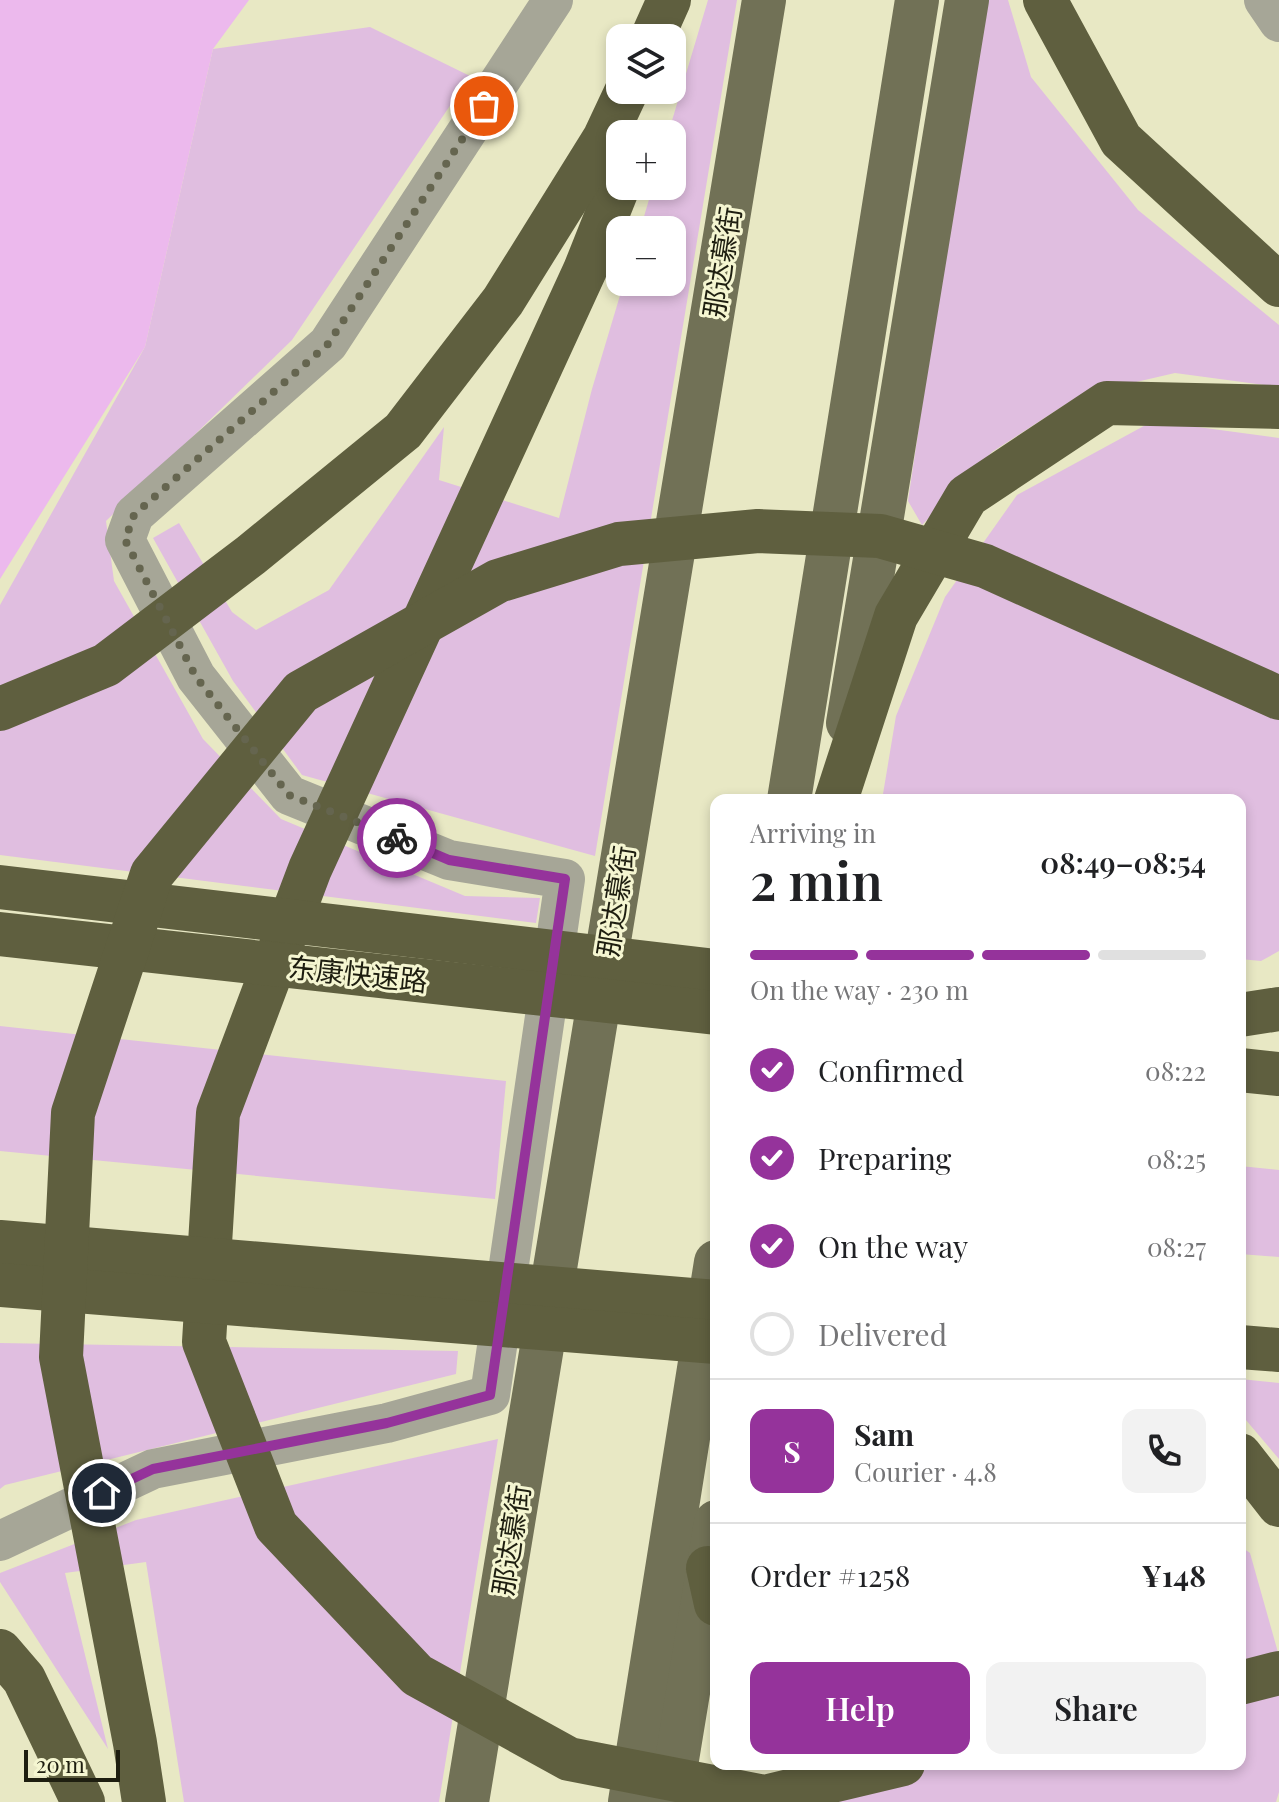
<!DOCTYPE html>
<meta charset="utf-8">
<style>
:root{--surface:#fff;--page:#f2f2f2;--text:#202124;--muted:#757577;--line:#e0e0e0;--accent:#95339b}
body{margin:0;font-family:"Playfair Display","Noto Sans SC",serif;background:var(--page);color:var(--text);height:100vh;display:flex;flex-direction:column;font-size:30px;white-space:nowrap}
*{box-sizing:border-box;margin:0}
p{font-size:26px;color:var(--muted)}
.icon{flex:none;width:44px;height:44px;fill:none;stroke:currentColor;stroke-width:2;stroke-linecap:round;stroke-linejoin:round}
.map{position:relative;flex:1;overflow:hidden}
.details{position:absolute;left:710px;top:794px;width:536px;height:976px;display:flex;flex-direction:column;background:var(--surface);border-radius:16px;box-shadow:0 4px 12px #0003}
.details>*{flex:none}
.controls{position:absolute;left:606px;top:24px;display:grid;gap:16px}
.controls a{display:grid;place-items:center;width:80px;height:80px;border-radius:16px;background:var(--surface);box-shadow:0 4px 12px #0003;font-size:40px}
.scale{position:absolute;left:24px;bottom:20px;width:96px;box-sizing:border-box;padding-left:8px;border:4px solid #1e1e10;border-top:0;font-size:22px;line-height:28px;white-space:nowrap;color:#1e1e10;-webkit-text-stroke:6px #f5f6d1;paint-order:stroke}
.pin{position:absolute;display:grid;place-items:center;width:68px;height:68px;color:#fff;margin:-34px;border:4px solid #fff;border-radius:50%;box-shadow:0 2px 8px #0007}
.courier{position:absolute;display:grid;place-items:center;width:80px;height:80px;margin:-40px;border:6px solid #95339b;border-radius:50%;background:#fff;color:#222;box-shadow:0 2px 10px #0007}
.overview em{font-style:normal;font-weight:600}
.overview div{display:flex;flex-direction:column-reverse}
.overview{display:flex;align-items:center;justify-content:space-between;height:136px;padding:0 40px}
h1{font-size:52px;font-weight:600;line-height:60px}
.bar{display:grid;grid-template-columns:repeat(4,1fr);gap:12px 8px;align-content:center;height:96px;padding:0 40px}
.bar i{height:10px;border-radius:6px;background:var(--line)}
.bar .on{background:var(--accent)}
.bar p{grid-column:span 4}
.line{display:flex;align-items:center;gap:20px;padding:0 40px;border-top:2px solid var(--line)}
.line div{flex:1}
.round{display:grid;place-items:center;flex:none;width:84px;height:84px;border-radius:16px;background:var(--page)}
ol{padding:0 40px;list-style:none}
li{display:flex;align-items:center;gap:24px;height:88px}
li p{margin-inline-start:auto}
li .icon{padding:8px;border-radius:50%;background:var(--accent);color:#fff;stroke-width:4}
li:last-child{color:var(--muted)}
li i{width:44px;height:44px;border:4px solid var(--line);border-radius:50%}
.action{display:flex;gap:16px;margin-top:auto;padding:16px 40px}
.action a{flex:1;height:92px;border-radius:16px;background:var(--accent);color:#fff;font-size:32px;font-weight:600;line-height:92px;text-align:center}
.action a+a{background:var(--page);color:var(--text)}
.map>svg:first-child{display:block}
.green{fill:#e0bee0}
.water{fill:#ecb9ed}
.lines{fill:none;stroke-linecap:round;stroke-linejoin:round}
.minor{stroke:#a6a697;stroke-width:40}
.major{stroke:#717156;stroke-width:44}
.highway{stroke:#5f5f3f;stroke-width:44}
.done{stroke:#65654f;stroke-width:8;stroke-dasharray:0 14.4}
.route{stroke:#95339b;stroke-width:10}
.labels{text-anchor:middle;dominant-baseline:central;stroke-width:6;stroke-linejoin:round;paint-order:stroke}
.street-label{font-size:28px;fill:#1e1e10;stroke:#f5f6d1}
</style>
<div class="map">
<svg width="1279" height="1802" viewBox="0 0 1279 1802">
<rect width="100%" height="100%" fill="#e8e8c4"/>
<g class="green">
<polygon points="708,0 737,0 595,856 302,775 233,681 153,538 179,523 232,612 256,630 329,590 444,427 439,480 559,518 592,389 624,282 672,282 672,230 640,230 653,186 672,186 672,134 668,134"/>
<polygon points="982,0 1008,0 1031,77 1138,210 1279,325 1279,387 1175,373 1080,395 992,452 922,525 908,501"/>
<polygon points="370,27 470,76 292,340 106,521 114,581 203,739 281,819 465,896 540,898 536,923 0,855 0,605 145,347 213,49"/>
<polygon points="1153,421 1279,438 1279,951 1261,961 1240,959 1240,800 882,800 896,716 945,597 1017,495"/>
<polygon points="0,1026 506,1081 495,1199 0,1151"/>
<polygon points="1240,1166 1279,1170 1279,1257 1240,1254"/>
<polygon points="0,1343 458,1351 456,1374 5,1485 0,1489"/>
<polygon points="1240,1379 1279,1383 1279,1459 1240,1413"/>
<polygon points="498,1439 439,1802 184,1802 146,1562 65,1573 108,1749 0,1582 0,1573 136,1520"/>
<polygon points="1240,1546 1250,1553 1279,1656 1279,1792 1276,1802 795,1802 785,1764 1240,1764"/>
</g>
<polygon class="water" points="0,0 249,0 213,49 145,347 0,579"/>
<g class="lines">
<g class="minor">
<polyline points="1264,0 1279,22"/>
<polyline points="0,1541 153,1469 387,1423 490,1395 565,879 449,860 289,795 196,677 125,540 134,515 328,344 553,0"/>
</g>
<g class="major">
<polyline points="848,723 967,0"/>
<polyline points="789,800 917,0"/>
<polyline points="467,1802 764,0"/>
<polyline points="630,1802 716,1262"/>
<polyline points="670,1802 716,1522"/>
</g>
<g class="highway">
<polyline points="1045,0 1121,140 1279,285"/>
<polyline points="652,38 669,0"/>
<polyline points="620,182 585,270 310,869 218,1113 204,1342 276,1526 417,1675 569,1759 765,1797 903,1764"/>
<polyline points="0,709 106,665 251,555 403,431 503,301 604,139 627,90"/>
<polyline points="836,800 896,616 967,496 1107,403 1279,407"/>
<polyline points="0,887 716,971"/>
<polyline points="0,934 716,1013"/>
<polyline points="1240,1015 1279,1009"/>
<polyline points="1240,1070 1279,1074"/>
<polyline points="0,1242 716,1302"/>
<polyline points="0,1285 716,1342"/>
<polyline points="1240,1347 1279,1350"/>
<polyline points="1240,1455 1279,1505"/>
<polyline points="708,1568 716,1604"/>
<polyline points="0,1651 24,1679 83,1802"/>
<polyline points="1240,1683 1279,1673"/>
<polyline points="144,1802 135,1743 61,1357 73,1113 152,874 301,692 498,581 619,544 758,531 880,536 985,566 1279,698"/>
</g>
</g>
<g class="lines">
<polyline class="done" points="397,838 289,795 196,677 125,540 134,515 328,344 484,106"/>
<polyline class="route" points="102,1493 153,1469 387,1423 490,1395 565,879 449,860 397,838"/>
</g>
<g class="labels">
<g class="street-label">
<text transform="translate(721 262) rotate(-81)">那达慕街</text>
<text transform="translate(615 901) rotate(-81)">那达慕街</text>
<text transform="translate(358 973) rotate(6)">东康快速路</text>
<text transform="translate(510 1540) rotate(-81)">那达慕街</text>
</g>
</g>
</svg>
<div class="controls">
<a><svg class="icon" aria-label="layers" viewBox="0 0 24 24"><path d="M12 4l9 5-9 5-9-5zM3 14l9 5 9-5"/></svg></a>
<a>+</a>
<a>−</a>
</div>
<div class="scale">20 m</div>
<div class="pin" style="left:484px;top:106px;background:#ea580c"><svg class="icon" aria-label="bag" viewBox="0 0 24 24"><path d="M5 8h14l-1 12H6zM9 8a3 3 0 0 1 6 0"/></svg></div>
<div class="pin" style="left:102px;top:1493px;background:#1f2937"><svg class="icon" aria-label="home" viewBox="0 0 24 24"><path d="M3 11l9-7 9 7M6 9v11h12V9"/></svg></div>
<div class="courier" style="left:397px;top:838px"><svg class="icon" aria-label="bike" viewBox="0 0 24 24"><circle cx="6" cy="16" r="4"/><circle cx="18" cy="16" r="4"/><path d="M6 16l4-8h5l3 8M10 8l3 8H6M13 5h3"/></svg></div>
<section class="details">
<div class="overview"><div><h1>2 min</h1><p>Arriving in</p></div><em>08:49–08:54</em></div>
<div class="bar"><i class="on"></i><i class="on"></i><i class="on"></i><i></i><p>On the way · 230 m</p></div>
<ol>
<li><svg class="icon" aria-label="check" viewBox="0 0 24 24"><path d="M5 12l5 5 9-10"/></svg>Confirmed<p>08:22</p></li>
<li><svg class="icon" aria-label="check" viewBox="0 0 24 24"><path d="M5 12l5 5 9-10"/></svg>Preparing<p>08:25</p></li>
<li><svg class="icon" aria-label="check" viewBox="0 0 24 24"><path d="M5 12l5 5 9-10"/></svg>On the way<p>08:27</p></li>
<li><i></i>Delivered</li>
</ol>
<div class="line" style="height:144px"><b class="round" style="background:var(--accent);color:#fff">S</b><div><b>Sam</b><p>Courier · 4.8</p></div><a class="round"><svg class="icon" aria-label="phone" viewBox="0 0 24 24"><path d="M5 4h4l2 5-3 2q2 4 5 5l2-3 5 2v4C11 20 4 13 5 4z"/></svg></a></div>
<div class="line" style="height:104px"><div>Order #1258</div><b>¥148</b></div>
<div class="action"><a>Help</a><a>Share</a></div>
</section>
</div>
